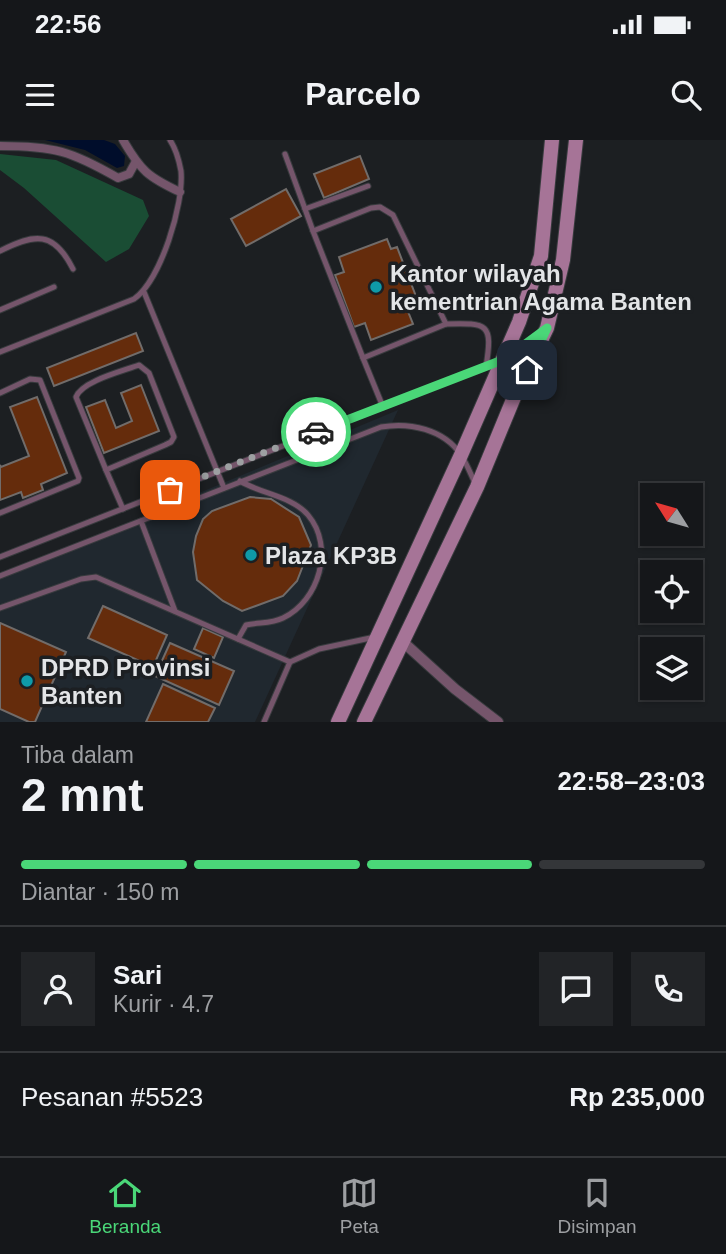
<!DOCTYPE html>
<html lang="id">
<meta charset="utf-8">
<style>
:root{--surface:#15171a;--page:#222427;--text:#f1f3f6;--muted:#9d9fa2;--line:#343639;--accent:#4ad778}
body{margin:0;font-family:Arial,sans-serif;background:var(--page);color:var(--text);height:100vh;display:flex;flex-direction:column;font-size:26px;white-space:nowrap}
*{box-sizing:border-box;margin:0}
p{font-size:23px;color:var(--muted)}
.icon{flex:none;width:38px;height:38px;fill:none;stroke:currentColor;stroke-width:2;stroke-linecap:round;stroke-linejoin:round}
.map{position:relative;height:582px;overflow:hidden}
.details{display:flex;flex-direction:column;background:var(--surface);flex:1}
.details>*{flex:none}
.needle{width:46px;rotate:307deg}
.controls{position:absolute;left:640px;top:343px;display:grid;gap:14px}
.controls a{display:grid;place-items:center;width:63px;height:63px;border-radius:0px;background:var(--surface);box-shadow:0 2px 5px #0004,0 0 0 2px var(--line);font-size:35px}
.pin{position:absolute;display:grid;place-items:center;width:60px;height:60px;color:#fff;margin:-30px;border-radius:14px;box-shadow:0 4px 10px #0006}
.courier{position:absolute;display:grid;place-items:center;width:70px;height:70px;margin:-35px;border:5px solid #4ad778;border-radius:50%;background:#fff;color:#222;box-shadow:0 2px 9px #0007}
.summary em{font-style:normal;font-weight:700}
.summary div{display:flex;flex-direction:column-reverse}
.summary{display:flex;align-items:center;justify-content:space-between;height:119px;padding:0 21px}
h1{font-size:46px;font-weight:700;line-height:52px}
.bar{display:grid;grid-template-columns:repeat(4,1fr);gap:10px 7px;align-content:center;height:84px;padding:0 21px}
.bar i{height:9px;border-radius:5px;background:var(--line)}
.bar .active{background:var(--accent)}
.bar p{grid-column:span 4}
.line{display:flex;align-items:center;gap:18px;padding:0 21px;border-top:2px solid var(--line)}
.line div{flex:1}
.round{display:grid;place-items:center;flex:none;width:74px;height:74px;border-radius:0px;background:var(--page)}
.status{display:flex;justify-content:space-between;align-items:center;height:49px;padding:0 35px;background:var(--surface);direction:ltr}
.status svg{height:19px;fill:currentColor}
header{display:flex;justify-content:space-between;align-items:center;height:91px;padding:0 21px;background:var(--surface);font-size:32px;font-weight:700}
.menu{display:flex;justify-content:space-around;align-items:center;height:98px;border-top:2px solid var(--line);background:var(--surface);font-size:19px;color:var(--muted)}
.menu a{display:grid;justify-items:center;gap:4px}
.menu .active{color:var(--accent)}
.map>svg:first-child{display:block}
.built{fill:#20282f}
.forest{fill:#1a4d34}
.water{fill:#000d2b}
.building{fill:#652c0c;stroke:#716c6a;stroke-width:2}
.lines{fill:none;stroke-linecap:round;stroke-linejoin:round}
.service-casing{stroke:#383b3e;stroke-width:7}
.pedestrian-casing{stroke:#383b3e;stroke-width:10}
.minor-casing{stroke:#383b3e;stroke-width:12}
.secondary-casing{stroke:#383b3e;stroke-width:16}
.service{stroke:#75556b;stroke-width:5}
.pedestrian{stroke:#75556b;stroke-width:8}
.minor{stroke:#75556b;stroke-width:10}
.secondary{stroke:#a67497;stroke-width:14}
.done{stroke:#9da0a2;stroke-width:7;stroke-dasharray:0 12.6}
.route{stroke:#4ad778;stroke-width:9}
.culture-dot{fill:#0f9aa8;stroke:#1c1f22;stroke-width:2.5}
.labels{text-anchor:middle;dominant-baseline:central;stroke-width:7;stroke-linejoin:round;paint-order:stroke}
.poi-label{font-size:24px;font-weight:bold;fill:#e3e5e7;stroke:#1c1f22;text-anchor:start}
</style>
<div class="status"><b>22:56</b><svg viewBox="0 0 49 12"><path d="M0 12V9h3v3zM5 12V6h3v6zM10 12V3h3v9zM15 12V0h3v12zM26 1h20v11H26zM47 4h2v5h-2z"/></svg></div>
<header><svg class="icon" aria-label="menu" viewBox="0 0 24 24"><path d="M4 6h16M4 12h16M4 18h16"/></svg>Parcelo<svg class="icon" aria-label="search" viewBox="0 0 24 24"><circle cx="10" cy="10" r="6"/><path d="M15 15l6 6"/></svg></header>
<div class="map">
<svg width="726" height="582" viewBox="0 0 726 582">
<rect width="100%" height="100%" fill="#1c1f22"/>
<polygon class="built" points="398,270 255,582 0,582 0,436"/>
<polygon class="forest" points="0,14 56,20 143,60 149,76 129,109 106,122 24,48 0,30"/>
<polygon class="water" points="45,0 104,0 115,4 125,16 124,26 117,28 85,10"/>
<g class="building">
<polygon points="360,16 369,39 324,58 314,34"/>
<polygon points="286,49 301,76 246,106 231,79"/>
<polygon points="387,99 391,109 397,107 417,159 405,164 413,184 371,200 365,183 354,187 335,135 344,132 339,117"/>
<polygon points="136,193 143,211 54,246 47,228"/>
<polygon points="141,245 159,291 104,313 86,267 105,260 116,288 132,281 121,253"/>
<polygon points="37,257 67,333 41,344 43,350 23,358 21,352 0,360 0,325 1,327 29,316 10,267"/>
<polygon points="250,357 271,359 299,377 311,405 297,441 283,456 242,471 223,461 197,440 193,412 196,396 203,379 212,371"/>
<polygon points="103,466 167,495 153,527 88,498"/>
<polygon points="0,483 66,512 35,582 29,582 0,569"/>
<polygon points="203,488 223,497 214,518 194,509"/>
<polygon points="170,503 234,531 219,565 155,536"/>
<polygon points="163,544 215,568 208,582 146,582"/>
</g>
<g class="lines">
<defs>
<g id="service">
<polyline points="285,14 313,91 363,218 446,184"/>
<polyline points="305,69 368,46"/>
<path d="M 313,91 L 371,68 L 380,67 L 393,75 L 446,184 C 488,183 493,183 486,227"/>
<path d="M 0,111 C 35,93 54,91 73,129"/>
<polyline points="144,152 224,348"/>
<polyline points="0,170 54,147"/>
<path d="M 0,212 L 134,159 C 161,140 184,64 181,31 C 179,20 176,9 170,0"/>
<polyline points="508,217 539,194"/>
<polyline points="363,218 383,267"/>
<path d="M 139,225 L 149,233 L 174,297 L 171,302 L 165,305 L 106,330 L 76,257 C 82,241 123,231 139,225 Z"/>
<polyline points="0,253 30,239 40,240 79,338 78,341 0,373"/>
<polyline points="106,330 123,369"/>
<polyline points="141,381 175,471"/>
<polyline points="0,417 499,221"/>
<path d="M 0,436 L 381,287 C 409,282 444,289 461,315 C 467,324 471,335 476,345"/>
<polyline points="0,468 81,439 96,437 290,522"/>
<path d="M 238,499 L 246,485 C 259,482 271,484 283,478 C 319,461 335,407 308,375 C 292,356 261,354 240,341"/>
<polyline points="264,582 290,522 319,509 375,497"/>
</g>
<g id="pedestrian">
<path d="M 123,0 C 141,31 148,37 180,52"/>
<path d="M 0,6 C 54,6 71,11 118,38 L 129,34 L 135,23"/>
</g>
<polyline id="minor" points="402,501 455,549 498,582"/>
<g id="secondary">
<polyline points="338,582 461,315 519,182 541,116 552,0"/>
<polyline points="364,582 477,347 517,250 547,188 563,120 576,0"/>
</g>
</defs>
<use href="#service" class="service-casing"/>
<use href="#pedestrian" class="pedestrian-casing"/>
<use href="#minor" class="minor-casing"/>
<use href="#secondary" class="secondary-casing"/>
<use href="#service" class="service"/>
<use href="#pedestrian" class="pedestrian"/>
<use href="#minor" class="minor"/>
<use href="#secondary" class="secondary"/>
</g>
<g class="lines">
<polyline class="done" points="170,350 316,292"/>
<polyline class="route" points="316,292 505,219 547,188 527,230"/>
</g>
<g class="culture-dot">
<circle cx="376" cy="147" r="7"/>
<circle cx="251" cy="415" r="7"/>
<circle cx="27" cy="541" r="7"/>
</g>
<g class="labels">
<g class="poi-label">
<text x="390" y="133">Kantor wilayah<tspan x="390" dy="28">kementrian Agama Banten</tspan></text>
<text x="265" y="415">Plaza KP3B</text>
<text x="41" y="527">DPRD Provinsi<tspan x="41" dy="28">Banten</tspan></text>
</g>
</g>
</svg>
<div class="controls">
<a><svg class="needle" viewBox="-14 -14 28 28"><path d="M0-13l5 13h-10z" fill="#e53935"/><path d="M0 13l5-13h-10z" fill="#9d9fa2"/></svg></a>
<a><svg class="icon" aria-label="locate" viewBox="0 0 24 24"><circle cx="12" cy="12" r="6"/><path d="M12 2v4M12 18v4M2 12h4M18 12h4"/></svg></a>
<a><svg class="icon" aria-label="layers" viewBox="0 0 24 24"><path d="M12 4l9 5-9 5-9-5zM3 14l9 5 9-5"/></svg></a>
</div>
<div class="pin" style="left:170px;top:350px;background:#ea580c"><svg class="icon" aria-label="bag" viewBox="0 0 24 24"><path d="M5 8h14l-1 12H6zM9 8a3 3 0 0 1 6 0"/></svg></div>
<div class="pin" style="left:527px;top:230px;background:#1f2937"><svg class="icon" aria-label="home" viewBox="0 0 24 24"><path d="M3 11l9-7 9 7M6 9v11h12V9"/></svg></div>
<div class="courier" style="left:316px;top:292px"><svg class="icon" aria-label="car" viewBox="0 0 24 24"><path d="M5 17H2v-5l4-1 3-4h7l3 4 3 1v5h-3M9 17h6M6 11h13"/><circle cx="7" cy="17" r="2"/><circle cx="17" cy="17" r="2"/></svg></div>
</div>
<section class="details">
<div class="summary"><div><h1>2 mnt</h1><p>Tiba dalam</p></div><em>22:58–23:03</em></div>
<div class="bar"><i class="active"></i><i class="active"></i><i class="active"></i><i></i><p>Diantar · 150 m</p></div>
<div class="line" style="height:126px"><a class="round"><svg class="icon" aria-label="person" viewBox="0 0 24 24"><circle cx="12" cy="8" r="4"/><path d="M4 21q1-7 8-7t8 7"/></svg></a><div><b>Sari</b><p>Kurir · 4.7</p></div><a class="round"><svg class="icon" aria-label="chat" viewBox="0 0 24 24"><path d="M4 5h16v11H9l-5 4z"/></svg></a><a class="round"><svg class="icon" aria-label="phone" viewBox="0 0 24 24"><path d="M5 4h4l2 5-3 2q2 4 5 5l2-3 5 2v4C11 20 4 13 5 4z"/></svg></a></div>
<div class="line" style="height:91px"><div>Pesanan #5523</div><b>Rp 235,000</b></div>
</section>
<nav class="menu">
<a class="active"><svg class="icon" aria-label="home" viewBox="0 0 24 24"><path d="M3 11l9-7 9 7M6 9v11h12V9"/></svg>Beranda</a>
<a><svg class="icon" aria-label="map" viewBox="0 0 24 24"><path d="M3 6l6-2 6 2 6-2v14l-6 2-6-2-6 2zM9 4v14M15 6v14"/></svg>Peta</a>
<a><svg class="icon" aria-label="saved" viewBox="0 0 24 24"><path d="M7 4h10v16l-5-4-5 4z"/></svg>Disimpan</a>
</nav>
